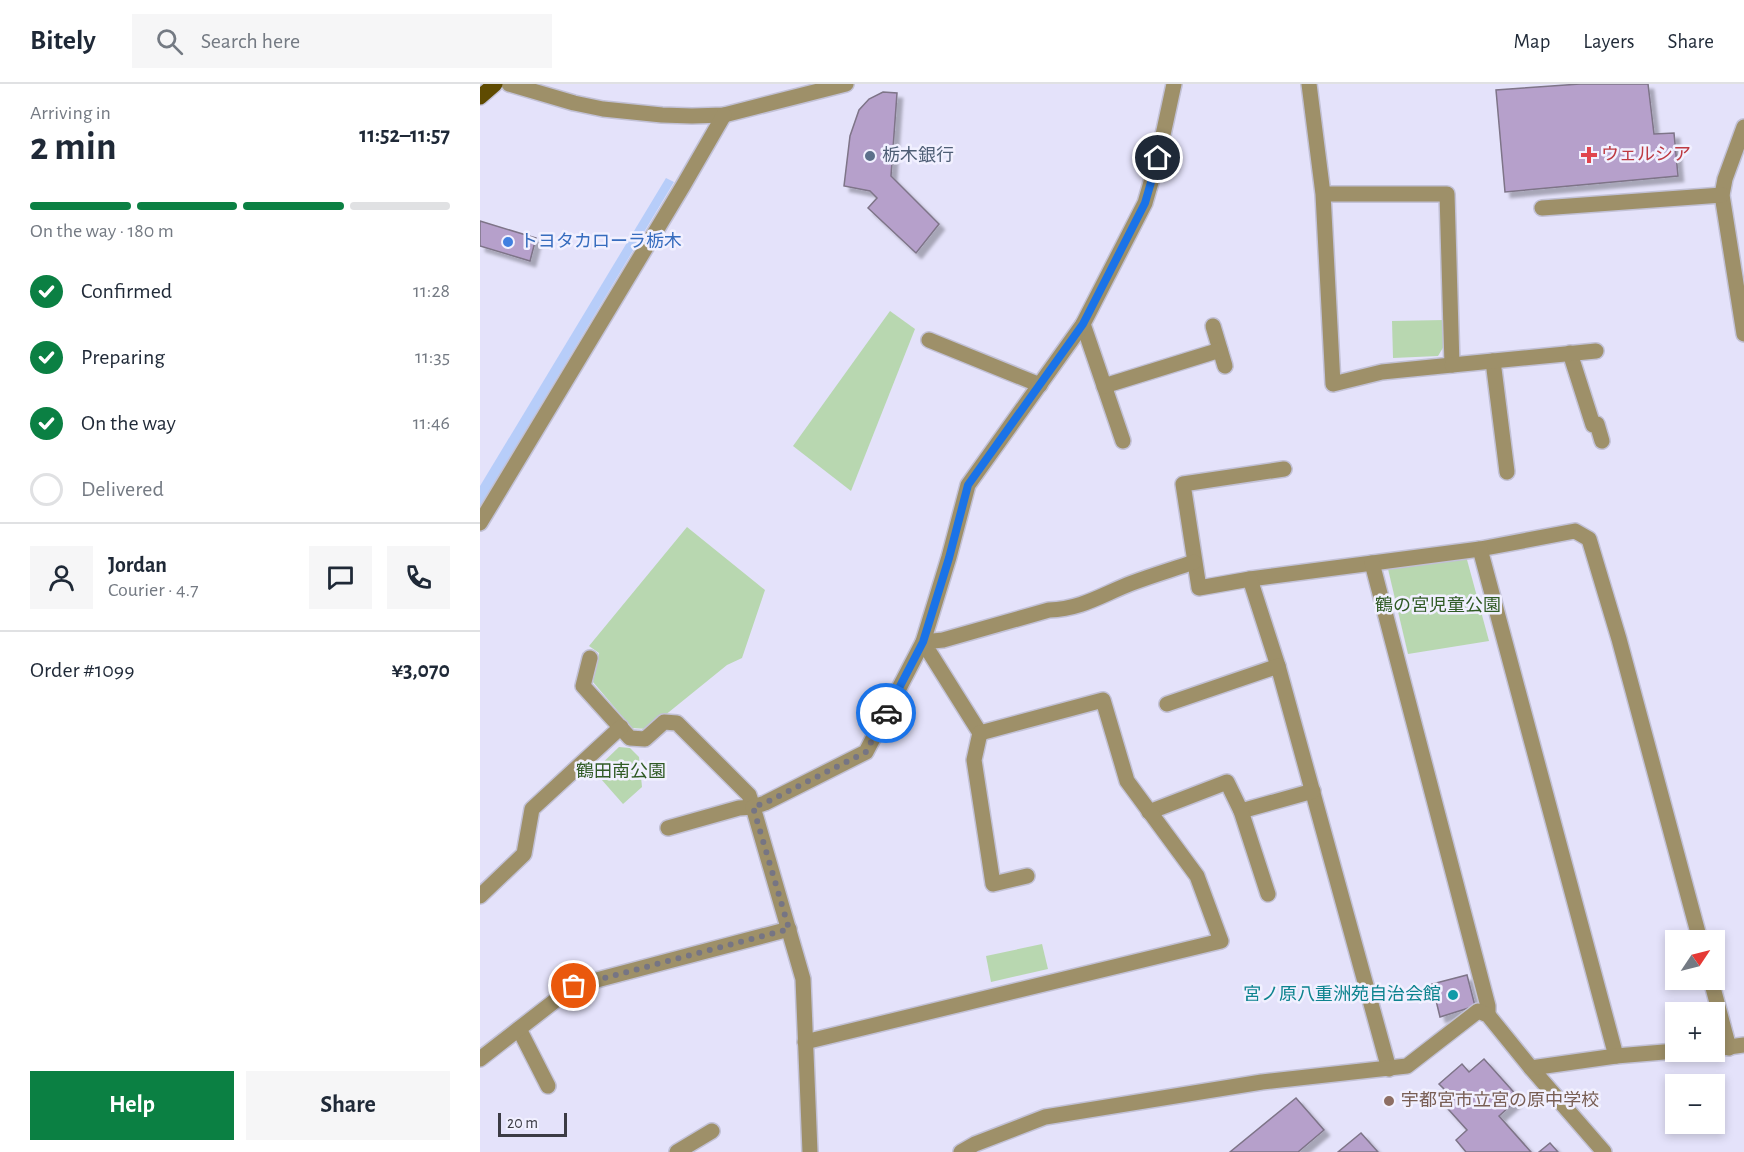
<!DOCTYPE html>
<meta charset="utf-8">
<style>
:root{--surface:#fff;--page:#f6f6f7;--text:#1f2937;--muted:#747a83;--line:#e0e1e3;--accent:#0b8043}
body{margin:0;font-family:"Alegreya Sans","Noto Sans JP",sans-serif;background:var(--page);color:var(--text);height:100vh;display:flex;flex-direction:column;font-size:22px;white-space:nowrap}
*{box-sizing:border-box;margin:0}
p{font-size:20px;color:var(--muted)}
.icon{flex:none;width:33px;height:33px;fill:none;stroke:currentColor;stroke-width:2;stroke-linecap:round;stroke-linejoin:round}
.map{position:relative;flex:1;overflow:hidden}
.details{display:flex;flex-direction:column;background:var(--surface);width:480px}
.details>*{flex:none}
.needle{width:39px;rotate:55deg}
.fabs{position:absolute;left:1185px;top:846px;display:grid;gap:12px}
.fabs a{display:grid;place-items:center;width:60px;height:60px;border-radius:0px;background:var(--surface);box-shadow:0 3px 9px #0003;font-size:30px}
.scale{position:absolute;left:18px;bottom:15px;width:69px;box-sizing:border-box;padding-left:6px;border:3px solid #3b3b44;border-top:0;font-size:16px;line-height:21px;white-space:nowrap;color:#3b3b44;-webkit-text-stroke:4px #f1f0ff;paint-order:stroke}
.pin{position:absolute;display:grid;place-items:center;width:51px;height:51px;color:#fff;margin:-26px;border:3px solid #fff;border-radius:50%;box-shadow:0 2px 6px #0007}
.courier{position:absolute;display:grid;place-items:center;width:60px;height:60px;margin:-30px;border:4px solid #1a73e8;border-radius:50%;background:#fff;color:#222;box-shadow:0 2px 8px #0007}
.overview em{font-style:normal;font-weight:600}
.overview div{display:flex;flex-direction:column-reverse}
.overview{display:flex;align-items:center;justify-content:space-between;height:102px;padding:0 30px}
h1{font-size:39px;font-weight:600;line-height:45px}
.bar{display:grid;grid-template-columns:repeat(4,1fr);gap:9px 6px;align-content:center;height:72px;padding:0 30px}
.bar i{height:8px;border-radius:4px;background:var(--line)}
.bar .selected{background:var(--accent)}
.bar p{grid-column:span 4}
.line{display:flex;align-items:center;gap:15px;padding:0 30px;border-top:2px solid var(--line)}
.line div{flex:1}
.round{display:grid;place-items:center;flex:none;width:63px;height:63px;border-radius:0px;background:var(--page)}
ol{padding:0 30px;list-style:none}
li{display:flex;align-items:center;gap:18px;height:66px}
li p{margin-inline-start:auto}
li .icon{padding:6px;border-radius:50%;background:var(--accent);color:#fff;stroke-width:4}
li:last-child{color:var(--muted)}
li i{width:33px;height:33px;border:3px solid var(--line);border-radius:50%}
.action{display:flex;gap:12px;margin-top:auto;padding:12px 30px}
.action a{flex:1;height:69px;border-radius:0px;background:var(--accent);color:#fff;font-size:24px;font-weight:600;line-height:69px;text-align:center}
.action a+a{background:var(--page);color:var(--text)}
header{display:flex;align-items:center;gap:36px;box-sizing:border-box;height:84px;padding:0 30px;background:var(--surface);border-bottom:2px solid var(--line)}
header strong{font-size:28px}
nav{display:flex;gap:33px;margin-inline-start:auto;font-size:21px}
.search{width:420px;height:54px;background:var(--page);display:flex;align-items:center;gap:15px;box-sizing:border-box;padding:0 21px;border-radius:0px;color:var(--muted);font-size:22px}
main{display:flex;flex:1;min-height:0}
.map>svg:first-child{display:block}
.green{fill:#b8d7b0}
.water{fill:#b7cdf9}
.building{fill:#b6a0cb;stroke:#7e7488;stroke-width:1.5;filter:url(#shadow)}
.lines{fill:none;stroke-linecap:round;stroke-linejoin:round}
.minor-casing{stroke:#c2c1d6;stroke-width:18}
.major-casing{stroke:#c2c1d6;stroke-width:18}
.minor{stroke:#9e9069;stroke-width:15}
.major{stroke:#5f4b01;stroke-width:15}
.done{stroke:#767584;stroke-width:6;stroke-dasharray:0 10.8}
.route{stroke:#1a73e8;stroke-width:8}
.health-dot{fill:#e0444e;stroke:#f1f0ff;stroke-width:2}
.service-dot{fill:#5c6f8a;stroke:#f1f0ff;stroke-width:2}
.shop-dot{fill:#3f7fe0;stroke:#f1f0ff;stroke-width:2}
.culture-dot{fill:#0f9aa8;stroke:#f1f0ff;stroke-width:2}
.education-dot{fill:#8d6e63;stroke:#f1f0ff;stroke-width:2}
.labels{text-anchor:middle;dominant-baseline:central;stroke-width:5;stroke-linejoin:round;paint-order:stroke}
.health-label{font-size:18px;fill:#be3a42;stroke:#f1f0ff;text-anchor:start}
.service-label{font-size:18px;fill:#4e5e75;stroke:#f1f0ff;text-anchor:start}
.shop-label{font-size:18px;fill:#366cbe;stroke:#f1f0ff;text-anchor:start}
.park-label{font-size:18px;fill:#305b25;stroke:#f1f0ff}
.culture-label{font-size:18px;fill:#0d838f;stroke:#f1f0ff;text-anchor:end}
.education-label{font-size:18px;fill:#785e54;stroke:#f1f0ff;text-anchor:start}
</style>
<header>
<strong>Bitely</strong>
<div class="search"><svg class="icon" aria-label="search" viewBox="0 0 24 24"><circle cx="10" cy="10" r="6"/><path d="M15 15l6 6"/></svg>Search here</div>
<nav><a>Map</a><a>Layers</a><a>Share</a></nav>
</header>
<main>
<section class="details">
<div class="overview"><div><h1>2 min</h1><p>Arriving in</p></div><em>11:52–11:57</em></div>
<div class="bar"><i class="selected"></i><i class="selected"></i><i class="selected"></i><i></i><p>On the way · 180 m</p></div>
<ol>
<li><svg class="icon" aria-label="check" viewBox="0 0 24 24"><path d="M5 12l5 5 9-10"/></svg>Confirmed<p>11:28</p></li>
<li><svg class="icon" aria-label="check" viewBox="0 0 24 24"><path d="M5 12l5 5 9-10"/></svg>Preparing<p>11:35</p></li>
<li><svg class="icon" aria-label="check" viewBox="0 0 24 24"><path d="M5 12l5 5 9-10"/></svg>On the way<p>11:46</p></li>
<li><i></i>Delivered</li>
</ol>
<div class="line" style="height:108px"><a class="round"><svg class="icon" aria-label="person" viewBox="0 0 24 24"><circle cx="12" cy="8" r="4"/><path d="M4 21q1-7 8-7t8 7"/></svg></a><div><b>Jordan</b><p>Courier · 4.7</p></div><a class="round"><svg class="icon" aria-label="chat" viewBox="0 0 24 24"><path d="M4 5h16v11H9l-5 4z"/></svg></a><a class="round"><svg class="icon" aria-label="phone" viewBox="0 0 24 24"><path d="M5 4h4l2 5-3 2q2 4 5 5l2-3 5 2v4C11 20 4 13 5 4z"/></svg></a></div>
<div class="line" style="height:78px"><div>Order #1099</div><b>¥3,070</b></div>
<div class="action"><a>Help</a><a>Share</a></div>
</section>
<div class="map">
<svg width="1264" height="1068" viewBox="0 0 1264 1068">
<defs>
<filter id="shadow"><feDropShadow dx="5.5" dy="5.5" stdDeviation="1.5" flood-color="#0004"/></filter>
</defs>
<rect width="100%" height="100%" fill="#e4e2fa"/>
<g class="green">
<polygon points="410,227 435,245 371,407 313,362"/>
<polygon points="964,236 964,262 958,272 913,274 912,237"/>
<polygon points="207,443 285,506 262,574 247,581 168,645 152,644 113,598 119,569 109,562"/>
<polygon points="986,472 1009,557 928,570 908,485"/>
<polygon points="139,663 150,664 159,673 162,703 143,720 114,687"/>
<polygon points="562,860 568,885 511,898 506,872"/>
</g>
<polygon class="water" points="186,94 194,98 0,423 0,402"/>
<g class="building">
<polygon points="1100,0 1168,0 1174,50 1194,49 1198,92 1025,108 1016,6"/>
<polygon points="403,8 417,9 411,92 459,140 436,169 388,124 397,114 390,107 364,102 370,52 379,26 389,15"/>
<polygon points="0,137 56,154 50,177 0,162"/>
<polygon points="987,891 995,922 960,933 952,900"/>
<polygon points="1004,975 1039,1014 1019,1032 1051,1068 986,1068 976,1056 987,1046 960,1016 968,1009 959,1000 982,980 989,988"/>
<polygon points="816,1014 844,1046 818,1068 750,1068"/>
<polygon points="881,1049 898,1068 858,1068"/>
<polygon points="1070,1059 1078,1068 1059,1068"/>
</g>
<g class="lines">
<defs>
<g id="minor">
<polyline points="29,0 94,19 123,25 182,31 212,32 244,31 366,0"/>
<polyline points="829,0 843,110 853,300 902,288 972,281 967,110 843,110"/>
<polyline points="1264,43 1245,95 1242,111 1264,250"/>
<polyline points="1062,124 1242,111"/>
<polyline points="603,240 643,357"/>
<polyline points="733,242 745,282"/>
<polyline points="449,256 560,301"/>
<polyline points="1090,269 1113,341 1117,340 1122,357"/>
<polyline points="1013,277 1027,388"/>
<polyline points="972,281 1116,267"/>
<polyline points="624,302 740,266"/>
<polyline points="804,385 703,400 719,504 770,495 1000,465 1095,447 1109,455 1139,555 1220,856"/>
<polyline points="0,439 203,102 244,31"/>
<polyline points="1000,465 1136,972"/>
<polyline points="892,479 1008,922 1008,931"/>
<polyline points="770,495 798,582 909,985"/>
<polyline points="110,574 103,602 150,654 165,655 184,638 197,639 269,711 273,723 259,724 188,744"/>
<polyline points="687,620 798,582"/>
<polyline points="761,727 833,707"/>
<polyline points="669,728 747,698 761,727 788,810"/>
<path d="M 547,792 L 513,800 L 494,676 L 500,649 L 443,558 L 463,556 L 569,526 C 602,525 623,510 652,499 C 673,491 694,485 714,478"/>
<polyline points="0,812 44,770 52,725 141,643"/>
<polyline points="1231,896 1249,964"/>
<polyline points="39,945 68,1002"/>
<polyline points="325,958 741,857 717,792 647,697 623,616 500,649"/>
<polyline points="1234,965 1264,961"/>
<polyline points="0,975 94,902 309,845"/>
<polyline points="1051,984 1124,1068"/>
<polyline points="197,1068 232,1047"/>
<polyline points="330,1068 323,895 273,723 285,719 386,668 443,558 469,473 488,401 603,240 665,119 678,74 694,0"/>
<polyline points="481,1068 495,1060 565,1033 782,998 927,982 998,927 1008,931 1051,984 1136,972 1196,967"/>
</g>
<polyline id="major" points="0,13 15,0"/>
</defs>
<use href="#minor" class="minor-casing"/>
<use href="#major" class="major-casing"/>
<use href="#minor" class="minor"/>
<use href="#major" class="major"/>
</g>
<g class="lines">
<polyline class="done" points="94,902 309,845 273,723 285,719 386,668 406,629"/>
<polyline class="route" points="406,629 443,558 469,474 488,401 603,240 665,119 678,74"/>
</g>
<path class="health-dot" d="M1106 62h6v6h6v6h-6v6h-6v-6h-6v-6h6z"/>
<circle class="service-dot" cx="390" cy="72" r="6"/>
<circle class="shop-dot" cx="28" cy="158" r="6"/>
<circle class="culture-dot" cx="973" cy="911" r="6"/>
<circle class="education-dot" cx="909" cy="1017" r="6"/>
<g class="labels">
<g class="health-label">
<text x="1121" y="71">ウェルシア</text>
</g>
<g class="service-label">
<text x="402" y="72">栃木銀行</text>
</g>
<g class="shop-label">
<text x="40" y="158">トヨタカローラ栃木</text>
</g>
<g class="park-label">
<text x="958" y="522">鶴の宮児童公園</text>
<text x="141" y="688">鶴田南公園</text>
</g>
<g class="culture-label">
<text x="961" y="911">宮ノ原八重洲苑自治会館</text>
</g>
<g class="education-label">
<text x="921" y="1017">宇都宮市立宮の原中学校</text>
</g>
</g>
</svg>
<div class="fabs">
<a><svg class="needle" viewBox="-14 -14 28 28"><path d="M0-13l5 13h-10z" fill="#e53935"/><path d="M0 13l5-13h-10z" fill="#747a83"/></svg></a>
<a>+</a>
<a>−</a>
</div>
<div class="scale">20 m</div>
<div class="pin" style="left:94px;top:902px;background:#ea580c"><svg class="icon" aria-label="bag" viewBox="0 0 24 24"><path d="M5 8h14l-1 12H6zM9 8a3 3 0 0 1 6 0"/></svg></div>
<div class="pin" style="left:678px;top:74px;background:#1f2937"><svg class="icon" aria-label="home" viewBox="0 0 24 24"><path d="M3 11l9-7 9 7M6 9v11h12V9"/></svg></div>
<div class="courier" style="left:406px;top:629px"><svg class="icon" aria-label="car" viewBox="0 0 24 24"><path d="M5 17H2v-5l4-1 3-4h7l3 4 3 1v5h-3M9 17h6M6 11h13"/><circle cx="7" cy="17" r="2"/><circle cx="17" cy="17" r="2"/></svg></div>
</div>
</main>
